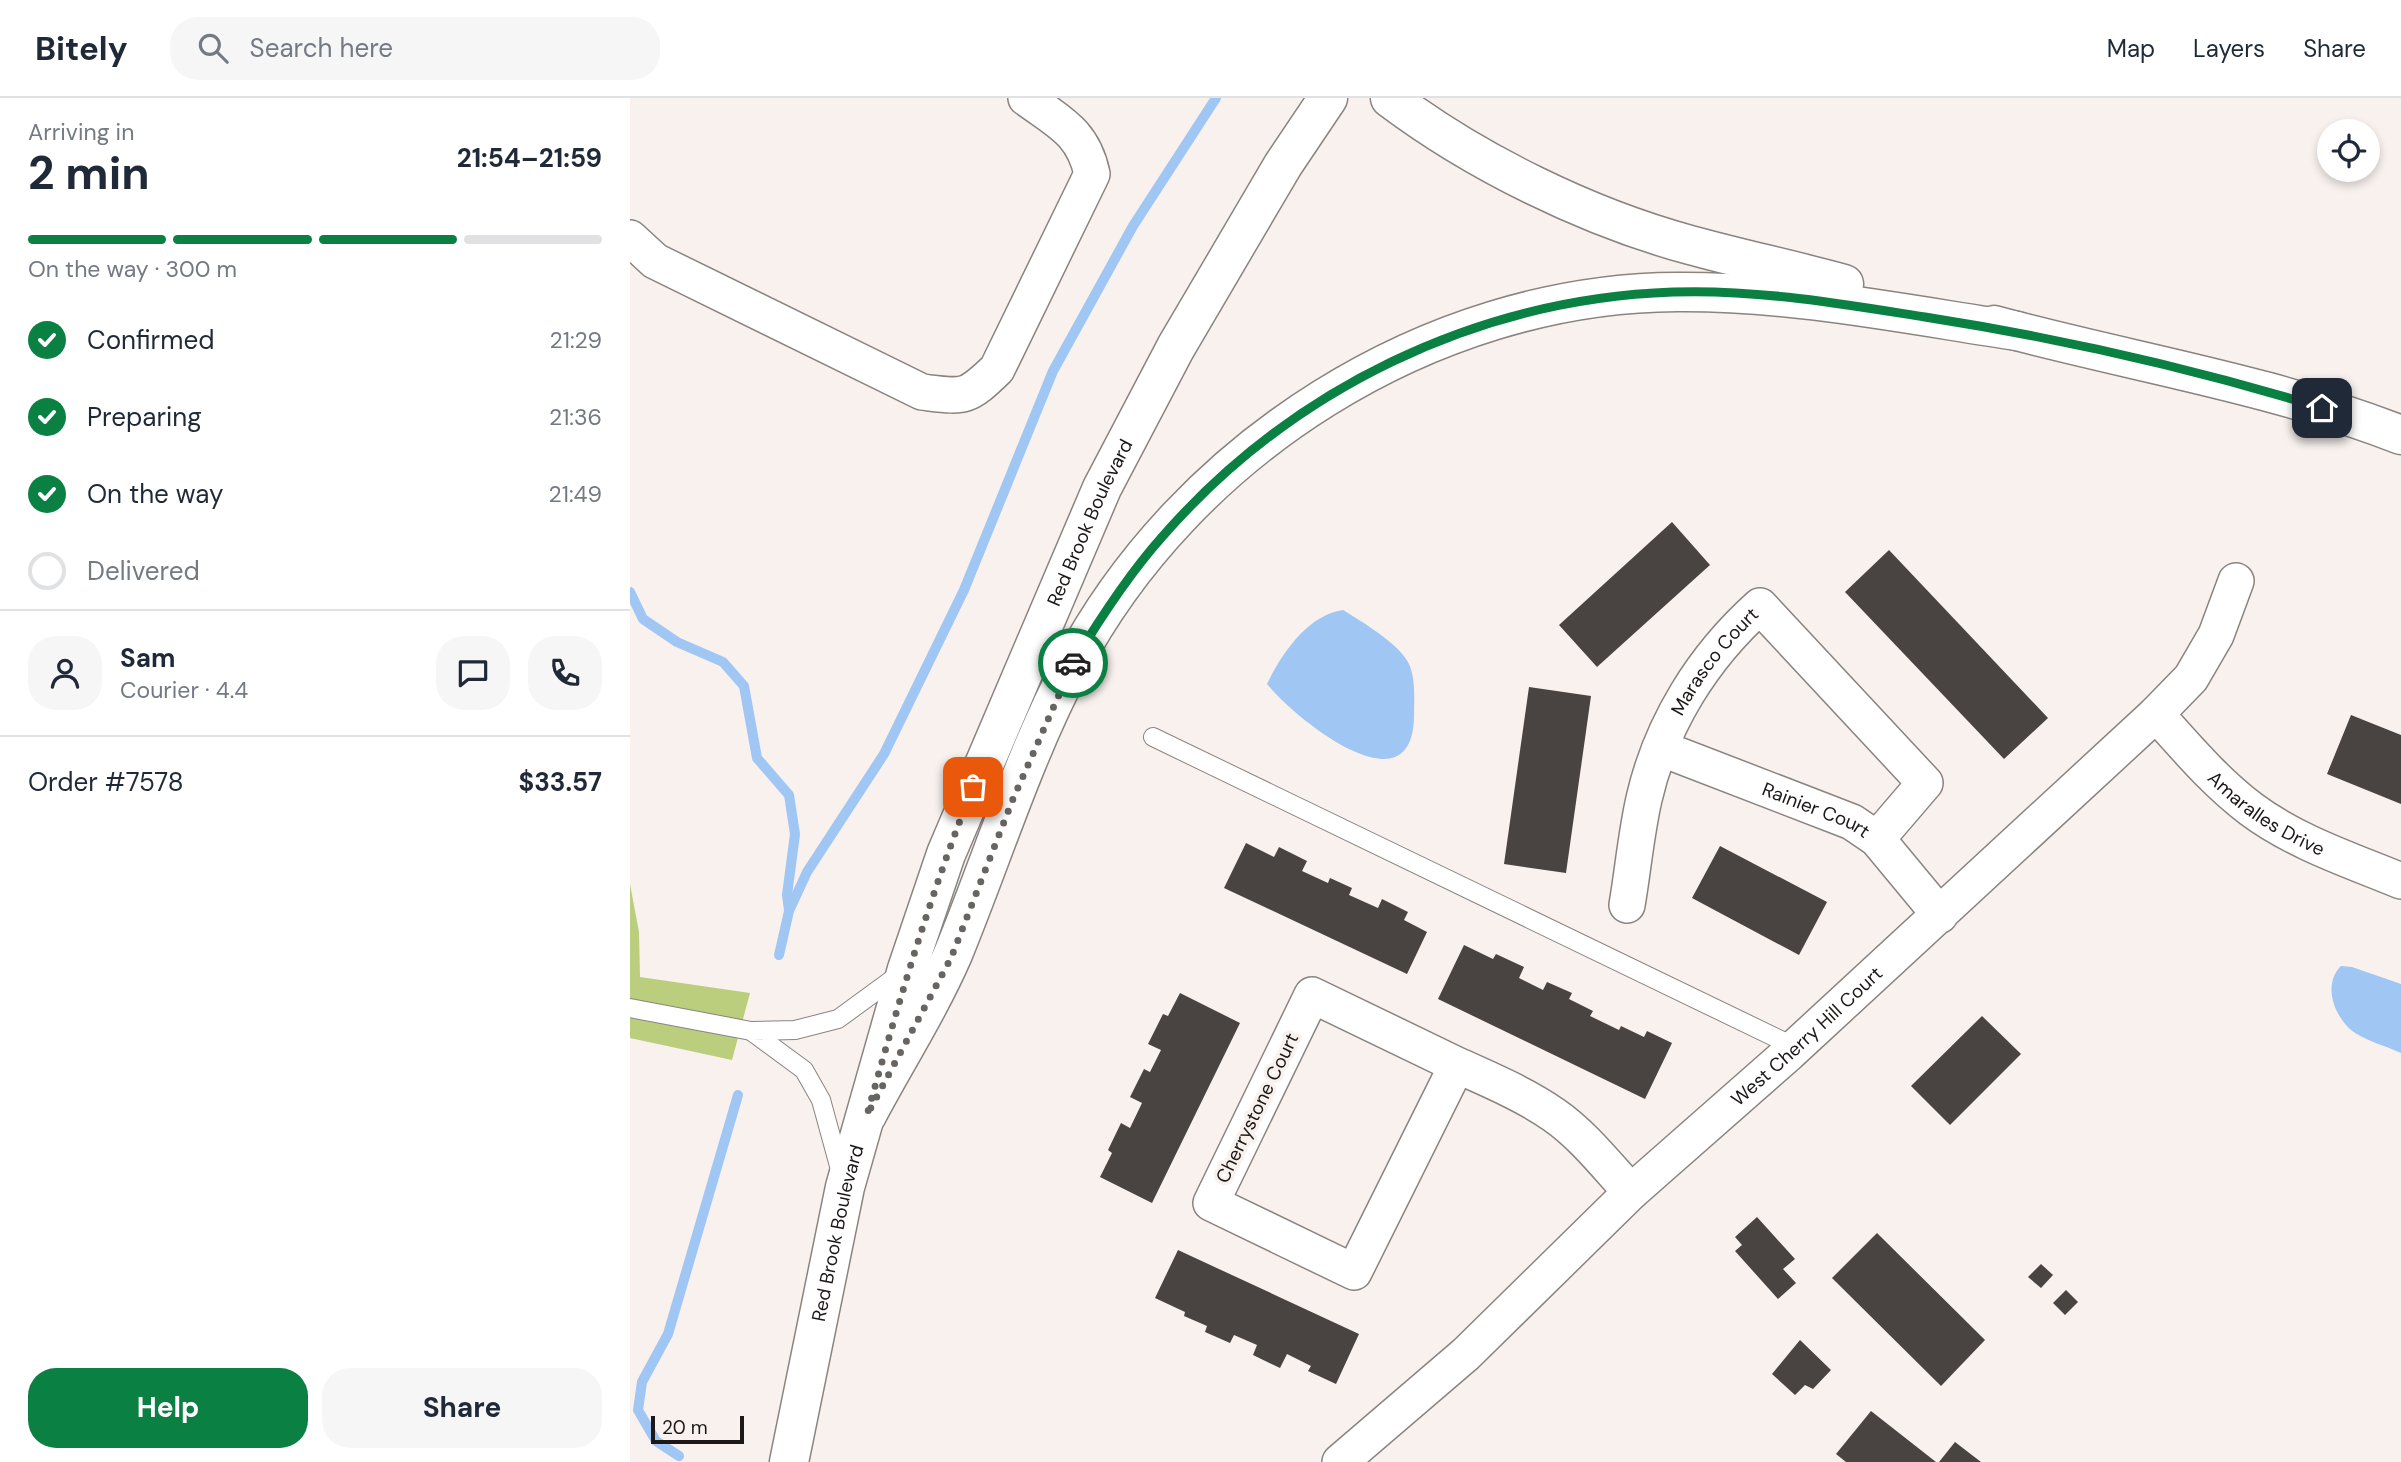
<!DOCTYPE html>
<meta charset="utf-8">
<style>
:root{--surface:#fff;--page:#f6f6f7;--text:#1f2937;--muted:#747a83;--line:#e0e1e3;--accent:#0b8043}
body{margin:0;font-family:"DM Sans",sans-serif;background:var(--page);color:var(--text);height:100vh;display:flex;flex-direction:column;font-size:26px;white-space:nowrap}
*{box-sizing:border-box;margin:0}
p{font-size:23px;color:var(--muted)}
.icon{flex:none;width:38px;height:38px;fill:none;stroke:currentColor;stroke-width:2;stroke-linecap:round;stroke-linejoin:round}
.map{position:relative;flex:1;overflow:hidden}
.side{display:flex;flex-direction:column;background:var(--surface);width:630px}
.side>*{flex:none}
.buttons{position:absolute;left:1687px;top:21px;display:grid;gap:14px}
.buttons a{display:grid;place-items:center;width:63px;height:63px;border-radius:50%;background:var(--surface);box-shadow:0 4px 10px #0003;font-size:35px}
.scale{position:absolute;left:21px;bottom:18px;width:93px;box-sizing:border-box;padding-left:7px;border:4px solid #1b1817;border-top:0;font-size:19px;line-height:24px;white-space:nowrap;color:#1b1817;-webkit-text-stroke:5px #f8f1ee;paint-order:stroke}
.pin{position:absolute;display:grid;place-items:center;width:60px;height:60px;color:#fff;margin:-30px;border-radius:14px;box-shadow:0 4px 10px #0006}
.courier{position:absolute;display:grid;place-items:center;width:70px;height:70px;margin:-35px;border:5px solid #0b8043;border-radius:50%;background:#fff;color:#222;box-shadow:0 2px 9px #0007}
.head em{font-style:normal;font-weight:700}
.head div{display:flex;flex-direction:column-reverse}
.head{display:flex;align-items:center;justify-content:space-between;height:119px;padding:0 28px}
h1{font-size:46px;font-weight:700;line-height:52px}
.bar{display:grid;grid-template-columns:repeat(4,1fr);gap:10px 7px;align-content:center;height:84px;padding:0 28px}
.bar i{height:9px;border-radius:5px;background:var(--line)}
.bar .active{background:var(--accent)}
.bar p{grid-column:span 4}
.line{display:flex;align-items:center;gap:18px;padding:0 28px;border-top:2px solid var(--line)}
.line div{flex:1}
.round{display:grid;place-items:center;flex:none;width:74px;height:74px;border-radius:28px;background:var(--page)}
ol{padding:0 28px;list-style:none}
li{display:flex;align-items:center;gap:21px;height:77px}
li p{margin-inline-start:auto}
li .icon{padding:7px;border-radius:50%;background:var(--accent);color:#fff;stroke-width:4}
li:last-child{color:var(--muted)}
li i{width:38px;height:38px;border:4px solid var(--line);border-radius:50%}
.primary-button{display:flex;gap:14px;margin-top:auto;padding:14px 28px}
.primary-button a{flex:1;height:80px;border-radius:28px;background:var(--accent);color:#fff;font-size:28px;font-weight:700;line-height:80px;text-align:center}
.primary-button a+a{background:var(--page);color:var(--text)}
header{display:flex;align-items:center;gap:42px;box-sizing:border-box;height:98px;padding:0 35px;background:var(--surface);border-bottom:2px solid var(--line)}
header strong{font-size:33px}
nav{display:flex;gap:38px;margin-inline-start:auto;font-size:24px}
.search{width:490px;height:63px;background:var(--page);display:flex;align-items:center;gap:18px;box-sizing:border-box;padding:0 24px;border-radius:28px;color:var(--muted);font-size:26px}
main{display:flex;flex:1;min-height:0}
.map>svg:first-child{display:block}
.green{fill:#bbce7e}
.water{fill:#a0c6f3}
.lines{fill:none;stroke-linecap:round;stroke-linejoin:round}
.stream{stroke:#a0c6f3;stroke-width:10}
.building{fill:#494341}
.lane-casing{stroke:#8a8481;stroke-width:20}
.street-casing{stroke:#8a8481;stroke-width:38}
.secondary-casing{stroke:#8a8481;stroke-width:41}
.highway-casing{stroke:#8a8481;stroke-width:41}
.lane{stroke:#fff;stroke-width:18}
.street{stroke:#fff;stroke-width:35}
.secondary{stroke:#fff;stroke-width:38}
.highway{stroke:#fff;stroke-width:38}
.done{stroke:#686462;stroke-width:7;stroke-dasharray:0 12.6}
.route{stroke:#0b8043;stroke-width:9}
.labels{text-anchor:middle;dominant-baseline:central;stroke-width:7;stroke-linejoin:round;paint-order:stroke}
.street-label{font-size:19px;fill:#1b1817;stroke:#f8f1ee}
</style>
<header>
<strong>Bitely</strong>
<div class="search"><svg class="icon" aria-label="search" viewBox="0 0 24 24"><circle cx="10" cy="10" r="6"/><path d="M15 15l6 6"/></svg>Search here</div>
<nav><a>Map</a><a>Layers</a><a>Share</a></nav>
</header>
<main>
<section class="side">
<div class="head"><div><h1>2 min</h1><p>Arriving in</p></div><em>21:54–21:59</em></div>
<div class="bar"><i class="active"></i><i class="active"></i><i class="active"></i><i></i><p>On the way · 300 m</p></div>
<ol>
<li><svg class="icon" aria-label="check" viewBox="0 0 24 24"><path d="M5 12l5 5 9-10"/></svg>Confirmed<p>21:29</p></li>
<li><svg class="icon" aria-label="check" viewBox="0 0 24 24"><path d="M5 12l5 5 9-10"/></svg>Preparing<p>21:36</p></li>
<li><svg class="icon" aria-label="check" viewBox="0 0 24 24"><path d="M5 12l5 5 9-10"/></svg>On the way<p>21:49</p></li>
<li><i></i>Delivered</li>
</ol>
<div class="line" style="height:126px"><a class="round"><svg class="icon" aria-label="person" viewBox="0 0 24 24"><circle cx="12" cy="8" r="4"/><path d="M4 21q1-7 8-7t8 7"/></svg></a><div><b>Sam</b><p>Courier · 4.4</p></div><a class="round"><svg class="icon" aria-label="chat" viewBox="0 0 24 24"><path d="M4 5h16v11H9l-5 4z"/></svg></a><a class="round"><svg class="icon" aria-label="phone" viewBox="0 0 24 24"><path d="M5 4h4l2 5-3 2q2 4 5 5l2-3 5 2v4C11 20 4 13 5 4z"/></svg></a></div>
<div class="line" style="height:91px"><div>Order #7578</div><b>$33.57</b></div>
<div class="primary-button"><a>Help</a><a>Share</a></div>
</section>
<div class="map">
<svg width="1771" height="1364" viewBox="0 0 1771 1364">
<rect width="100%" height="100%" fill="#f8f1ee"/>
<polygon class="green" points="0,786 9,834 10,879 120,895 102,962 0,940"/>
<g class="water">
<path d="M 713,512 C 731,523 771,547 779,566 C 786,582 784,602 784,619 C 782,716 663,619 637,586 C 652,555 678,517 713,512 Z"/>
<path d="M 1711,868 L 1722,869 L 1771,886 L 1771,955 C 1756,948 1733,942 1721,932 C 1703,916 1693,886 1711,868 Z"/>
</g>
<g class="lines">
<g class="stream">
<polyline points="0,494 13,521 47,544 93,564 114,588 127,660 159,697 165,736 157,797 159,812"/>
<polyline points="149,857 159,813 177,774 254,656 334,492 423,273 503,128 586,0"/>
<polyline points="49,1358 26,1343 8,1312 12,1284 38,1236 108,997"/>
</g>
</g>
<g class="building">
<polygon points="1042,424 1080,467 967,569 929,527"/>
<polygon points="1259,452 1418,620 1374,661 1215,494"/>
<polygon points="899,589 961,598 936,775 874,766"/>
<polygon points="1721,617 1771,637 1771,706 1697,676"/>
<polygon points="616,745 644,759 649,749 677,763 672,773 698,785 700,780 722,790 719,797 748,810 752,801 778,814 774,822 797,834 777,876 594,790"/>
<polygon points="1090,748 1197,804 1169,857 1062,800"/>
<polygon points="834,847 863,861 866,856 894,869 889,880 913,892 917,884 942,895 939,901 963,913 960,918 989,932 991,928 1014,939 1017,933 1042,945 1015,1001 808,901"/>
<polygon points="550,895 610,925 522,1105 470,1079 482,1055 478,1052 491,1025 500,1030 512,1005 500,999 514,971 520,974 531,952 518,946 533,916 538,918"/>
<polygon points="1352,918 1391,956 1320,1027 1281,988"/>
<polygon points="1127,1119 1165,1161 1153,1171 1166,1185 1148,1201 1105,1153 1112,1147 1105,1139"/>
<polygon points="1247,1135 1355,1242 1311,1288 1202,1180"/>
<polygon points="548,1152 729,1236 706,1286 678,1273 681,1268 657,1256 650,1270 623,1257 627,1247 604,1237 600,1245 575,1234 577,1228 554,1218 555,1214 525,1200"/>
<polygon points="1411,1166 1423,1177 1411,1190 1398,1179"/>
<polygon points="1436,1192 1448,1204 1435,1217 1423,1205"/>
<polygon points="1170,1242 1201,1272 1183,1291 1175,1287 1165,1297 1142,1276"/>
<polygon points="1241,1313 1306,1364 1216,1364 1206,1356"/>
<polygon points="1325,1344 1351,1364 1309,1364"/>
</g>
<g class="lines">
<defs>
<g id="lane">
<polyline points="523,639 1165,949"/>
<polyline points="0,910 121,933"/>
<polyline points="211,1075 191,1002 174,972 121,933 165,932 208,921 271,875"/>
</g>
<g id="street">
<path d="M 0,140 L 25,163 L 292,294 C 335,299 336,301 367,271 L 462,76 C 453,34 429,24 396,0"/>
<path id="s1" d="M 1526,616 C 1556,649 1585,684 1621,711 C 1665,744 1720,762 1771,783"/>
<path id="s2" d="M 1030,650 L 1222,724 L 1247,741 L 1310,817"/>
<path id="s3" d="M 997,807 C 1003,772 1006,736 1014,701 C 1031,626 1073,559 1130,508 L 1295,685 L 1247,741"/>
<path d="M 827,967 L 682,897 L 581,1105 L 724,1174 L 827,967 C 860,982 894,996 924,1017 C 953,1037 977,1068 1001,1094"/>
<path id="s4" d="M 710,1364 L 836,1256 L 1001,1094 L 1159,955 L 1526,616 L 1561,580 L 1586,537 L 1606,483"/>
</g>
<g id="secondary">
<path id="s5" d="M 159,1364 L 215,1089 L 277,871 L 316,756 L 472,390 L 546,249 L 653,67 L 698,0"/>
</g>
<g id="highway">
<path d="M 760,0 C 845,64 957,119 1060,147 C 1111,161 1163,172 1214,186"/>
<path d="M 1364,227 C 1500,264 1638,285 1771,337"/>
<path d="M 237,1017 C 265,964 299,911 323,856 C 362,761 393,660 441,569 C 555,351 800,195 1047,194 C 1161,193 1274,216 1387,233"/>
</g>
</defs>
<use href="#lane" class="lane-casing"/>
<use href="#street" class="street-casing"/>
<use href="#secondary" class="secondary-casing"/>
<use href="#highway" class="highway-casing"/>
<use href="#lane" class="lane"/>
<use href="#street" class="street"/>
<use href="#secondary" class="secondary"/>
<use href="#highway" class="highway"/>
</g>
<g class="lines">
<path class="done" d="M 343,689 C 300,797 268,906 237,1017 L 321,860 L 383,701 L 443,565"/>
<path class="route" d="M 443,565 C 469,522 498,477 532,439 C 661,291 846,201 1043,194 C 1127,191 1212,206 1295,219 C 1429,240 1562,270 1692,310"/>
</g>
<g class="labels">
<g class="street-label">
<text stroke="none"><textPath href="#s5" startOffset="990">Red Brook Boulevard</textPath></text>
<text stroke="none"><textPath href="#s3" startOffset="264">Marasco Court</textPath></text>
<text stroke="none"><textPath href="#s2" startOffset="168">Rainier Court</textPath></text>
<text stroke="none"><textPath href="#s1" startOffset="150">Amaralles Drive</textPath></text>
<text stroke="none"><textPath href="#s4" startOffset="632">West Cherry Hill Court</textPath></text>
<text transform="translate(627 1010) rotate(-64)">Cherrystone Court</text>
<text stroke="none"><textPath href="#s5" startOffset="234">Red Brook Boulevard</textPath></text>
</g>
</g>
</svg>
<div class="buttons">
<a><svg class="icon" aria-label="locate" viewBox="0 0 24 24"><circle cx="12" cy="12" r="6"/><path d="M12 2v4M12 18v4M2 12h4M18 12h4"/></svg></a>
</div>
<div class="scale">20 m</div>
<div class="pin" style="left:343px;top:689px;background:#ea580c"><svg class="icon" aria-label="bag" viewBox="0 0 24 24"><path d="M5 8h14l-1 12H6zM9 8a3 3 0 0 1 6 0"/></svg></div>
<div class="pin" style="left:1692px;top:310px;background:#1f2937"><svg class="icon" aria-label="home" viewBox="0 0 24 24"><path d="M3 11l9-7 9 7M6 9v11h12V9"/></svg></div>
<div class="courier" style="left:443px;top:565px"><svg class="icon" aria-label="car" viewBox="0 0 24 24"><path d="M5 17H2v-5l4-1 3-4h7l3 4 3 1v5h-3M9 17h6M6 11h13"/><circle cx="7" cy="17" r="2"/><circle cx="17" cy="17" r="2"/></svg></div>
</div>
</main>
